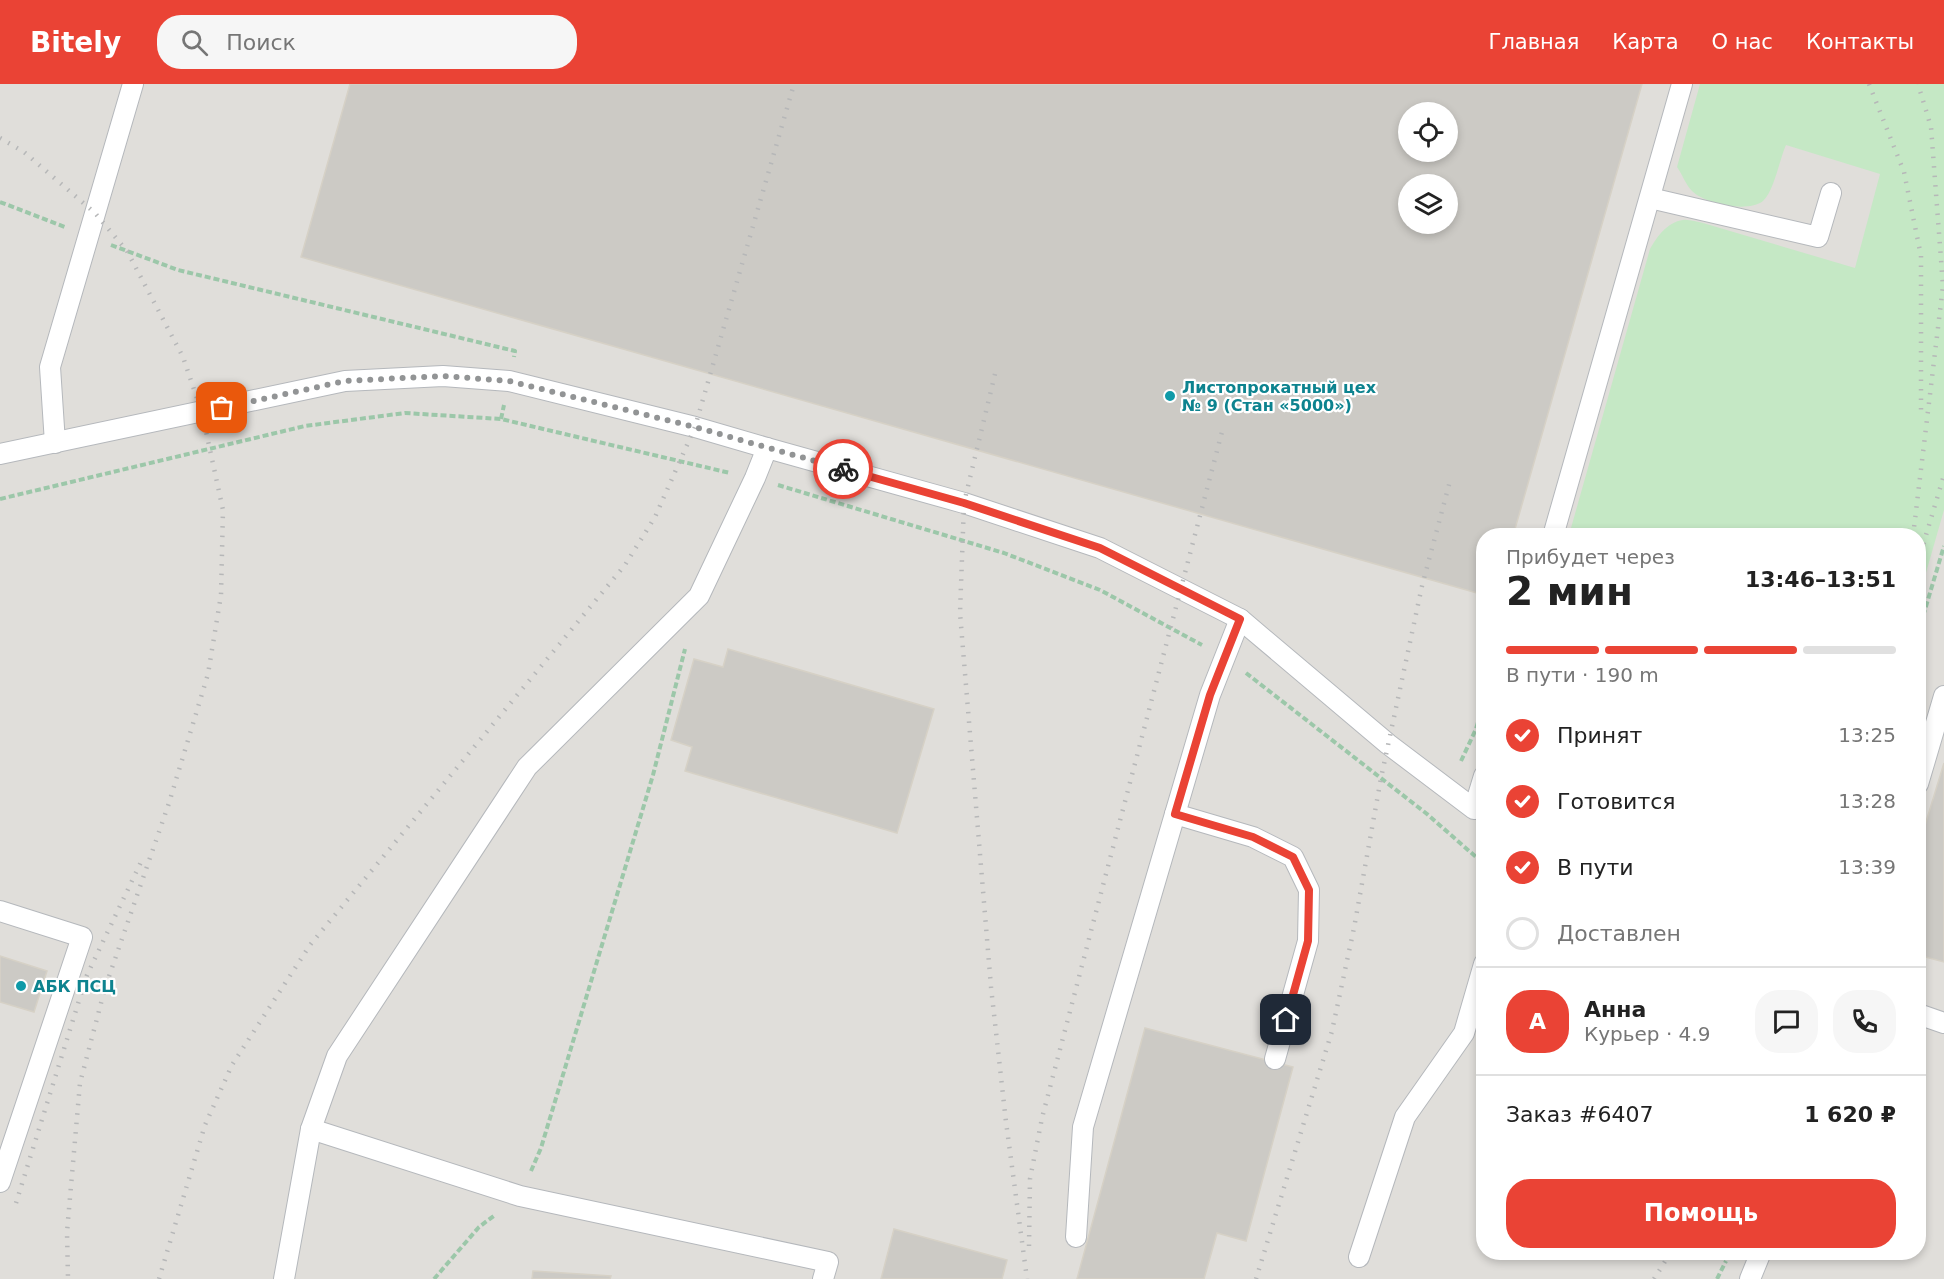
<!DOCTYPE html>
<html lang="ru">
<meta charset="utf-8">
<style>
:root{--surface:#fff;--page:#f6f6f6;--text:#222;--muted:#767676;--line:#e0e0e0;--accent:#ea4335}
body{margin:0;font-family:"DejaVu Sans",sans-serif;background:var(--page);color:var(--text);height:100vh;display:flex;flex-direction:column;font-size:22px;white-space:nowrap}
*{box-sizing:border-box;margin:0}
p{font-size:20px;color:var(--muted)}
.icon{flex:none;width:33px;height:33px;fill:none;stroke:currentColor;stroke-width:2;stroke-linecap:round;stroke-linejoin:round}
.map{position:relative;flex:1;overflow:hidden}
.details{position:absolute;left:1476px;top:444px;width:450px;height:732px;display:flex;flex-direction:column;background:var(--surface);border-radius:24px;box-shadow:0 3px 9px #0003}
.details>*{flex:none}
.controls{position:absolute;left:1398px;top:18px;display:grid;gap:12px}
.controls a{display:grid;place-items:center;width:60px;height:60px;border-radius:50%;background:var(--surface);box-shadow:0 3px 9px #0003;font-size:30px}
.pin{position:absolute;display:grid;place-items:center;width:51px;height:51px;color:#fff;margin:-26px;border-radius:12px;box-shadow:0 3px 9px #0006}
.courier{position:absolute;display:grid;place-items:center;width:60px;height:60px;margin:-30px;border:4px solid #ea4335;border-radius:50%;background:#fff;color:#222;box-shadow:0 2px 8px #0007}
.headline em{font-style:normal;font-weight:600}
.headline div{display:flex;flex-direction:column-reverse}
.headline{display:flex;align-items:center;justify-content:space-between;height:102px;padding:0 30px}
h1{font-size:39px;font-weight:600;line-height:45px}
.bar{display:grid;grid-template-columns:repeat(4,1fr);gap:9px 6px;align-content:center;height:72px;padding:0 30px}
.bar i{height:8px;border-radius:4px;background:var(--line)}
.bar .on{background:var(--accent)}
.bar p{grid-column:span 4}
.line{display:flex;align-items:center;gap:15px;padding:0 30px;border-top:2px solid var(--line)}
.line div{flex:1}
.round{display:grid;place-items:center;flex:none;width:63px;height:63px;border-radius:24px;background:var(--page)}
ol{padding:0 30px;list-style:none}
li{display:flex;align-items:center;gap:18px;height:66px}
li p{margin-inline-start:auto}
li .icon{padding:6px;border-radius:50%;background:var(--accent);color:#fff;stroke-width:4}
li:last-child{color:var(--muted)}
li i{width:33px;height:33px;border:3px solid var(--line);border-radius:50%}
.action{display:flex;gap:12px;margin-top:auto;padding:12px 30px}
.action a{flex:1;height:69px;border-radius:24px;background:var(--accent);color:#fff;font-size:24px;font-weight:600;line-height:69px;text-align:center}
header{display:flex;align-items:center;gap:36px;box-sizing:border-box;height:84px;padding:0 30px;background:var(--accent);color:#fff}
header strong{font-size:28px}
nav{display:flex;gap:33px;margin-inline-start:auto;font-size:21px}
.search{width:420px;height:54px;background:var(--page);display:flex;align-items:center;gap:15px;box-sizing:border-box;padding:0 21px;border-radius:24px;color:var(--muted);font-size:22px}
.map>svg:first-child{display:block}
.industrial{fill:#e0deda;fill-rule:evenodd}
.green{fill:#c5e8c5}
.building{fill:#cccac5;stroke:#d6d1c6;stroke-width:1.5;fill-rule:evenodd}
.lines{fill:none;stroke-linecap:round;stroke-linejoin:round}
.service-casing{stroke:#b5b8bc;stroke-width:22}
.path{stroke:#9cc7a9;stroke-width:4;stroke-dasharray:6 3;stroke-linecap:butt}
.service{stroke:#fff;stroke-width:20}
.rail{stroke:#b6b7b8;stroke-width:4.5;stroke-dasharray:1.5 8;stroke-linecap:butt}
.done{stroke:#929495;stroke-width:6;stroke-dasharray:0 10.8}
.route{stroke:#ea4335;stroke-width:8}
.culture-dot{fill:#0f9aa8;stroke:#fff;stroke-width:2}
.labels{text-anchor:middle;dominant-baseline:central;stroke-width:4.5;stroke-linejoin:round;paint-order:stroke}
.culture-label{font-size:16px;font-weight:bold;fill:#0d838f;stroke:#fff;text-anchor:start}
</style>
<header>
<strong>Bitely</strong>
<div class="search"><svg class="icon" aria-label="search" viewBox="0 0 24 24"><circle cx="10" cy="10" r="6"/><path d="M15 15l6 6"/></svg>Поиск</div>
<nav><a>Главная</a><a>Карта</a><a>О нас</a><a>Контакты</a></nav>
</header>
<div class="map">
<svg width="1944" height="1195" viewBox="0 0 1944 1195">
<rect width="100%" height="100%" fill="#f1efe8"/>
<path class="industrial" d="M 0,0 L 1944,0 L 1944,1195 L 0,1195 ZM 1408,28 L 1448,28 L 1448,68 L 1408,68 ZM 1408,100 L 1448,100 L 1448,140 L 1408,140 ZM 1484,452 L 1918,452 L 1918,1168 L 1484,1168 Z"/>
<path class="green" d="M 1700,0 L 1944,0 L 1944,426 L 1919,513 L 1918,452 L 1569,451 L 1650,165 C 1657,153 1667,138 1683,136 C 1688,135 1697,138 1703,139 L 1855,184 L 1880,90 L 1786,61 C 1780,74 1774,107 1763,117 C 1748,129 1705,120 1692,107 C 1686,101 1682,90 1677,83 Z"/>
<g class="building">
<path d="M 350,0 L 1642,0 L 1513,452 L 1484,452 L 1484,511 L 301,173 ZM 1408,28 L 1448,28 L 1448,68 L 1408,68 ZM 1408,100 L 1448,100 L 1448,140 L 1408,140 Z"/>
<polygon points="728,565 934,625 897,749 685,687 692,663 671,656 694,575 723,583"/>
<polygon points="1944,679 1944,878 1918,871 1918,764"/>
<polygon points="0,872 47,887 34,928 0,918"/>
<polygon points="1145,944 1293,983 1246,1157 1217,1149 1204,1195 1077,1195"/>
<polygon points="894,1145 1007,1176 1002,1195 881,1195"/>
<polygon points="533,1187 611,1192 610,1195 532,1195"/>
</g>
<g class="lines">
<defs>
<g id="service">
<polyline points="1650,114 1818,153 1831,109"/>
<polyline points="55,359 50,283 133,0"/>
<polyline points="0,370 345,297 443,292 509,297 695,343 767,364 964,419 1100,464 1240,535 1388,660 1474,725 1484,692"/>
<polyline points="1553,452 1682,0"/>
<polyline points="1918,700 1944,612"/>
<polyline points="1175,730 1253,753 1293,773 1309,806 1308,857 1275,975"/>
<polyline points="0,827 82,853 0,1098"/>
<polyline points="1918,930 1944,939"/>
<polyline points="311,1045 520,1112 828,1178 823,1195"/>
<polyline points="1076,1153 1083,1043 1210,611 1240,535"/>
<polyline points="1359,1173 1405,1033 1464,949 1484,880"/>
<polyline points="284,1195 311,1045 337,972 527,683 699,512 755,394 767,364"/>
<polyline points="1750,1195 1761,1168"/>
</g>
</defs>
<use href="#service" class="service-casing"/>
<g class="path">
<polyline points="0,118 65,143"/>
<polyline points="111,161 178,186 515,267 514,273"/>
<polyline points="501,335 504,321"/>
<polyline points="778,401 1004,469 1100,506 1202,561"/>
<polyline points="0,415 305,342 405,329 501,335 730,389"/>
<polyline points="1918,549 1944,462"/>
<polyline points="1246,589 1427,730 1484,780"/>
<polyline points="1461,677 1476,645 1484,618"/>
<polyline points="531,1087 541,1064 653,691 685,565"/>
<polyline points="434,1195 479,1143 495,1131"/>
<polyline points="1717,1195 1726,1177"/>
</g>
<use href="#service" class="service"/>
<g class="rail">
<polyline points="1869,0 1904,88 1921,172 1921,326"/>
<polyline points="0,54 24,68 95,129 127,167 183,273 202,329 223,426 221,511 208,590 169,719 105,904 80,999 67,1148 68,1195"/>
<polyline points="995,290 964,419 960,529 991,903 1006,1038 1027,1195"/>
<polyline points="1913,452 1943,202 1931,43 1918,0"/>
<polyline points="1918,478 1944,391"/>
<polyline points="16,1119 87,891 141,778"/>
<polyline points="1029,1162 1030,1095 1042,1034 1223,344"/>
<polyline points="159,1195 205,1041 232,981 310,861 625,481 655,433 695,343 794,0"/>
<polyline points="1256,1195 1332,947 1354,844 1381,694 1422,502 1450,397"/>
<polyline points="1654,1195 1671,1168"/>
</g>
</g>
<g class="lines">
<polyline class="done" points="222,324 345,297 443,292 509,297 695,343 843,385"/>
<polyline class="route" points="843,385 964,419 1100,464 1240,535 1210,611 1175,730 1253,753 1293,773 1309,806 1308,857 1286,936"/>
</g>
<g class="culture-dot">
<circle cx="1170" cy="312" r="6"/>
<circle cx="21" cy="902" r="6"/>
</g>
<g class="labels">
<g class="culture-label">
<text x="1182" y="303">Листопрокатный цех<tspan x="1182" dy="18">№ 9 (Стан «5000»)</tspan></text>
<text x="33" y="902">АБК ПСЦ</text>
</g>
</g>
</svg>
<div class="controls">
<a><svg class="icon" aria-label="locate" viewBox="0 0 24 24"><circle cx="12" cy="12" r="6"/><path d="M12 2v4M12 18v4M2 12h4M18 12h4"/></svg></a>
<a><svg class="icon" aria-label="layers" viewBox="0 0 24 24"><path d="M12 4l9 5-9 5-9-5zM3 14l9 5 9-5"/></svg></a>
</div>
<div class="pin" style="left:222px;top:324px;background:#ea580c"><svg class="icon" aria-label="bag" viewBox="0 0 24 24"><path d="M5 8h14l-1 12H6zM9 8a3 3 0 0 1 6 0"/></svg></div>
<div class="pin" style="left:1286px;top:936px;background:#1f2937"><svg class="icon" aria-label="home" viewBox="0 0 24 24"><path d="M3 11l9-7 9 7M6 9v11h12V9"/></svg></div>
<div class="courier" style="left:843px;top:385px"><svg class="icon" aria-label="bike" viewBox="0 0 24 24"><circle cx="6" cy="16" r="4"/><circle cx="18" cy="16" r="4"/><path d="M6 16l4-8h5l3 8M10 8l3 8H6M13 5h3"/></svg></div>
<section class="details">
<div class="headline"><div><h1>2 мин</h1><p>Прибудет через</p></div><em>13:46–13:51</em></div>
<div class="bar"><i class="on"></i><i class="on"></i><i class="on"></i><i></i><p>В пути · 190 m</p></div>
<ol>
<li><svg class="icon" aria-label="check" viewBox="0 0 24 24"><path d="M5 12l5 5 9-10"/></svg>Принят<p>13:25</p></li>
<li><svg class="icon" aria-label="check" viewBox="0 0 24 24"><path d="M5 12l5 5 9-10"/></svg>Готовится<p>13:28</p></li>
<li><svg class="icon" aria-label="check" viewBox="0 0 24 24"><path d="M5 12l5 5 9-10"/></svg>В пути<p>13:39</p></li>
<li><i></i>Доставлен</li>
</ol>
<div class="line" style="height:108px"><b class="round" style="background:var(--accent);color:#fff">А</b><div><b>Анна</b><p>Курьер · 4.9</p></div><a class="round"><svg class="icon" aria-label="chat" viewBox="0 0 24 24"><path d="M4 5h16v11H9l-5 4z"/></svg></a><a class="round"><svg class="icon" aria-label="phone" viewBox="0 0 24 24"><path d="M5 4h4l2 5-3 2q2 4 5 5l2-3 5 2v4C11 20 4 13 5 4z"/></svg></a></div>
<div class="line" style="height:78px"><div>Заказ #6407</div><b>1 620 ₽</b></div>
<div class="action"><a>Помощь</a></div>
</section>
</div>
